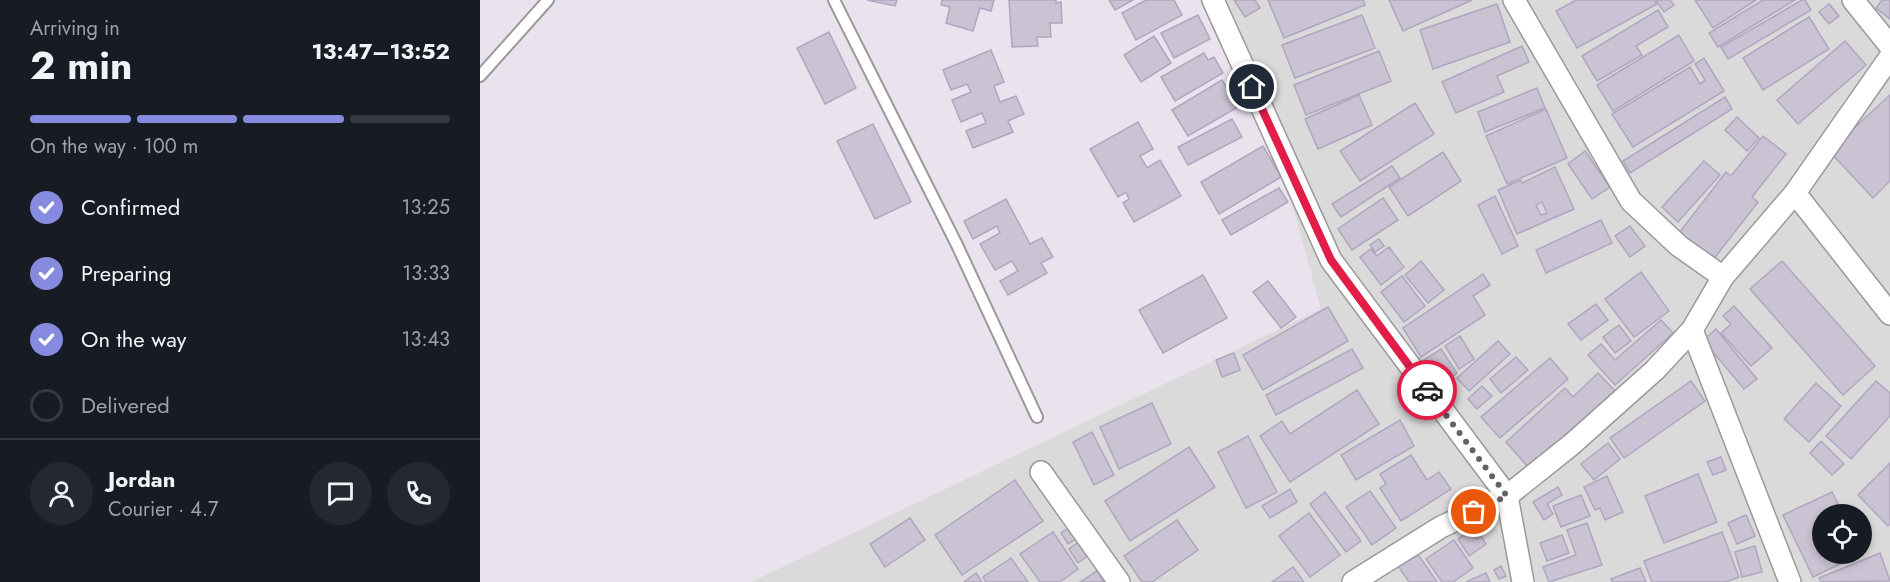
<!DOCTYPE html>
<meta charset="utf-8">
<style>
:root{--surface:#171b24;--page:#242831;--text:#f1f3f6;--muted:#9ea1a6;--line:#363941;--accent:#878bdf}
body{margin:0;font-family:Jost,sans-serif;background:var(--page);color:var(--text);height:100vh;display:flex;flex-direction:column;font-size:22px;white-space:nowrap}
*{box-sizing:border-box;margin:0}
p{font-size:20px;color:var(--muted)}
.icon{flex:none;width:33px;height:33px;fill:none;stroke:currentColor;stroke-width:2;stroke-linecap:round;stroke-linejoin:round}
.map{position:relative;flex:1;overflow:hidden}
.details{display:flex;flex-direction:column;background:var(--surface);width:480px}
.details>*{flex:none}
.buttons{position:absolute;left:1332px;top:504px;display:grid;gap:12px}
.buttons a{display:grid;place-items:center;width:60px;height:60px;border-radius:50%;background:var(--surface);box-shadow:0 3px 9px #0003;font-size:30px}
.pin{position:absolute;display:grid;place-items:center;width:51px;height:51px;color:#fff;margin:-26px;border:3px solid #fff;border-radius:50%;box-shadow:0 2px 6px #0007}
.courier{position:absolute;display:grid;place-items:center;width:60px;height:60px;margin:-30px;border:4px solid #e11d48;border-radius:50%;background:#fff;color:#222;box-shadow:0 2px 8px #0007}
.summary em{font-style:normal;font-weight:700}
.summary div{display:flex;flex-direction:column-reverse}
.summary{display:flex;align-items:center;justify-content:space-between;height:102px;padding:0 30px}
h1{font-size:39px;font-weight:700;line-height:45px}
.bar{display:grid;grid-template-columns:repeat(4,1fr);gap:9px 6px;align-content:center;height:72px;padding:0 30px}
.bar i{height:8px;border-radius:4px;background:var(--line)}
.bar .selected{background:var(--accent)}
.bar p{grid-column:span 4}
.line{display:flex;align-items:center;gap:15px;padding:0 30px;border-top:2px solid var(--line)}
.line div{flex:1}
.round{display:grid;place-items:center;flex:none;width:63px;height:63px;border-radius:32px;background:var(--page)}
ol{padding:0 30px;list-style:none}
li{display:flex;align-items:center;gap:18px;height:66px}
li p{margin-inline-start:auto}
li .icon{padding:6px;border-radius:50%;background:var(--accent);color:#fff;stroke-width:4}
li:last-child{color:var(--muted)}
li i{width:33px;height:33px;border:3px solid var(--line);border-radius:50%}
main{display:flex;flex:1;min-height:0}
.map>svg:first-child{display:block}
.residential{fill:#dadadb;fill-rule:evenodd}
.building{fill:#cac3d4;stroke:#b0a6bf;stroke-width:1.5;fill-rule:evenodd}
.lines{fill:none;stroke-linecap:round;stroke-linejoin:round}
.lane-casing{stroke:#9a9a9a;stroke-width:14}
.street-casing{stroke:#9a9a9a;stroke-width:24}
.lane{stroke:#fff;stroke-width:10}
.street{stroke:#fff;stroke-width:21}
.done{stroke:#656266;stroke-width:6;stroke-dasharray:0 10.8}
.route{stroke:#e11d48;stroke-width:8}
</style>
<main>
<section class="details">
<div class="summary"><div><h1>2 min</h1><p>Arriving in</p></div><em>13:47–13:52</em></div>
<div class="bar"><i class="selected"></i><i class="selected"></i><i class="selected"></i><i></i><p>On the way · 100 m</p></div>
<ol>
<li><svg class="icon" aria-label="check" viewBox="0 0 24 24"><path d="M5 12l5 5 9-10"/></svg>Confirmed<p>13:25</p></li>
<li><svg class="icon" aria-label="check" viewBox="0 0 24 24"><path d="M5 12l5 5 9-10"/></svg>Preparing<p>13:33</p></li>
<li><svg class="icon" aria-label="check" viewBox="0 0 24 24"><path d="M5 12l5 5 9-10"/></svg>On the way<p>13:43</p></li>
<li><i></i>Delivered</li>
</ol>
<div class="line" style="height:108px"><a class="round"><svg class="icon" aria-label="person" viewBox="0 0 24 24"><circle cx="12" cy="8" r="4"/><path d="M4 21q1-7 8-7t8 7"/></svg></a><div><b>Jordan</b><p>Courier · 4.7</p></div><a class="round"><svg class="icon" aria-label="chat" viewBox="0 0 24 24"><path d="M4 5h16v11H9l-5 4z"/></svg></a><a class="round"><svg class="icon" aria-label="phone" viewBox="0 0 24 24"><path d="M5 4h4l2 5-3 2q2 4 5 5l2-3 5 2v4C11 20 4 13 5 4z"/></svg></a></div>
</section>
<div class="map">
<svg width="1410" height="582" viewBox="0 0 1410 582">
<rect width="100%" height="100%" fill="#eae3ee"/>
<path class="residential" d="M 719,0 L 1410,0 L 1410,582 L 271,582 L 841,309 L 814,211 L 777,105 ZM 1342,514 L 1382,514 L 1382,554 L 1342,554 Z"/>
<g class="building">
<polygon points="387,0 417,0 415,6"/>
<polygon points="462,0 514,0 511,11 500,8 493,31 466,23 470,7 461,5"/>
<polygon points="529,0 576,0 576,3 581,2 582,23 570,23 571,37 557,37 558,46 532,47"/>
<polygon points="629,0 653,0 635,10"/>
<polygon points="666,0 694,0 702,15 656,40 642,13"/>
<polygon points="754,0 775,0 780,8 765,17"/>
<polygon points="788,0 883,0 885,5 804,38"/>
<polygon points="909,0 992,0 923,31"/>
<polygon points="1096,0 1174,0 1177,4 1097,48 1076,11"/>
<polygon points="1176,0 1190,0 1194,5 1184,12"/>
<polygon points="1215,0 1276,0 1233,28"/>
<polygon points="1283,0 1315,0 1238,47 1229,33"/>
<polygon points="1322,0 1325,0 1331,10 1248,59 1241,47"/>
<polygon points="1402,0 1410,0 1410,19 1396,8"/>
<polygon points="1017,4 1030,42 953,69 940,30"/>
<polygon points="1349,4 1359,16 1349,24 1339,12"/>
<polygon points="1178,10 1188,27 1156,46 1162,55 1117,81 1102,56"/>
<polygon points="718,15 730,39 694,58 681,33"/>
<polygon points="882,15 895,48 815,78 802,45"/>
<polygon points="1329,17 1349,49 1283,90 1263,58"/>
<polygon points="349,32 376,88 345,104 317,48"/>
<polygon points="1199,35 1214,61 1133,111 1117,85"/>
<polygon points="674,36 691,63 661,82 644,55"/>
<polygon points="1365,41 1386,65 1318,124 1297,100"/>
<polygon points="1042,46 1049,62 1017,76 1024,92 976,113 962,82"/>
<polygon points="511,50 524,82 514,86 520,102 536,96 544,114 528,121 533,132 493,148 486,131 506,123 502,113 481,122 472,100 491,92 487,84 471,90 463,70"/>
<polygon points="899,51 911,81 826,115 814,85"/>
<polygon points="724,53 728,60 734,57 743,73 695,101 681,77"/>
<polygon points="1224,58 1244,91 1153,147 1132,114 1210,67 1220,84 1225,80 1215,64"/>
<polygon points="742,80 758,107 708,136 692,110"/>
<polygon points="1057,88 1065,108 1005,132 998,112"/>
<polygon points="879,95 892,125 838,149 825,119"/>
<polygon points="1410,95 1410,181 1393,198 1349,151"/>
<polygon points="1245,97 1252,109 1150,173 1143,161"/>
<polygon points="935,103 954,134 880,181 860,151"/>
<polygon points="1066,109 1087,158 1027,184 1006,136"/>
<polygon points="1257,117 1279,138 1267,151 1245,130"/>
<polygon points="752,119 762,137 708,165 698,147"/>
<polygon points="658,122 673,149 660,156 667,168 680,160 701,196 654,222 643,203 649,199 646,192 638,197 610,149"/>
<polygon points="393,124 431,202 395,219 357,141"/>
<polygon points="1283,136 1306,154 1272,197 1278,202 1233,260 1199,233 1246,172 1251,176"/>
<polygon points="783,146 801,177 739,214 721,182"/>
<polygon points="1105,151 1130,187 1112,199 1088,164"/>
<polygon points="963,152 981,181 928,216 909,187"/>
<polygon points="1224,161 1240,175 1198,222 1182,207"/>
<polygon points="912,166 920,178 861,217 852,204"/>
<path d="M 1075,167 L 1094,209 L 1037,234 L 1018,190 L 1041,180 L 1042,183 ZM 1062,202 L 1067,213 L 1061,215 L 1056,205 Z"/>
<polygon points="799,188 808,202 751,235 742,220"/>
<polygon points="1015,196 1038,246 1022,254 998,205"/>
<polygon points="903,198 918,220 872,250 858,229"/>
<polygon points="526,199 550,244 562,238 573,257 561,263 567,273 528,295 520,281 538,271 532,261 515,270 500,244 520,233 517,226 493,239 484,221"/>
<polygon points="1121,220 1132,243 1066,273 1056,250"/>
<polygon points="1150,226 1165,246 1150,257 1135,236"/>
<polygon points="899,239 904,246 895,252 890,245"/>
<polygon points="909,247 924,267 901,285 880,257 891,249 897,256"/>
<polygon points="941,261 964,290 948,303 925,275"/>
<polygon points="1302,261 1395,366 1363,395 1270,289"/>
<polygon points="1161,272 1189,311 1154,337 1125,299"/>
<polygon points="1003,274 1010,285 993,296 1005,315 941,357 923,328"/>
<polygon points="723,275 747,318 683,353 659,310"/>
<polygon points="922,276 945,306 924,322 901,292"/>
<polygon points="788,281 816,317 801,328 773,292"/>
<polygon points="1116,304 1128,320 1101,340 1088,324"/>
<polygon points="1254,306 1292,348 1271,366 1241,333 1251,324 1243,316"/>
<polygon points="848,307 868,341 783,390 763,355"/>
<polygon points="1181,320 1193,333 1135,385 1108,355 1121,344 1135,360"/>
<polygon points="1139,325 1151,341 1135,353 1123,337"/>
<polygon points="1236,329 1277,379 1264,389 1223,340"/>
<polygon points="980,336 994,359 979,369 965,346"/>
<polygon points="1018,341 1030,354 989,391 977,378"/>
<polygon points="872,349 883,368 796,415 786,395"/>
<polygon points="961,349 977,373 961,385 944,360"/>
<polygon points="754,353 760,370 742,377 736,360"/>
<polygon points="1036,357 1048,370 1021,393 1010,379"/>
<polygon points="1070,358 1088,379 1020,438 1001,417"/>
<polygon points="1118,373 1135,391 1050,469 1026,442 1085,388 1093,397"/>
<polygon points="1211,381 1225,401 1144,458 1130,438"/>
<polygon points="1396,381 1410,393 1410,416 1371,459 1346,436"/>
<polygon points="1336,383 1361,406 1329,442 1304,419"/>
<polygon points="1002,386 1012,396 997,409 988,399"/>
<polygon points="877,390 899,424 810,482 780,436 802,421 810,434"/>
<polygon points="672,403 691,444 639,469 620,427"/>
<polygon points="920,420 934,446 876,480 861,455"/>
<polygon points="612,432 634,475 614,485 593,442"/>
<polygon points="768,436 797,492 766,508 738,452"/>
<polygon points="1341,441 1364,464 1352,475 1330,453"/>
<polygon points="1128,443 1140,459 1114,480 1101,464"/>
<polygon points="709,447 735,487 650,541 625,501"/>
<polygon points="931,455 947,480 959,472 971,489 921,521 900,488 906,484 900,474"/>
<polygon points="1241,457 1246,470 1233,475 1227,462"/>
<polygon points="1410,463 1410,524 1408,526 1378,495"/>
<polygon points="1218,474 1237,522 1184,543 1165,496"/>
<polygon points="1127,476 1143,512 1125,520 1120,508 1115,510 1104,487"/>
<polygon points="535,480 563,521 482,575 455,535"/>
<polygon points="1078,487 1082,495 1067,504 1073,514 1064,520 1053,502"/>
<polygon points="810,489 817,502 790,518 782,506"/>
<polygon points="890,491 916,528 892,545 866,507"/>
<polygon points="845,492 881,541 866,552 830,504"/>
<polygon points="1352,492 1363,514 1342,514 1342,554 1381,554 1333,577 1303,515"/>
<polygon points="1101,495 1110,516 1081,527 1073,506"/>
<polygon points="829,513 860,555 830,577 799,536"/>
<polygon points="1266,515 1275,536 1257,544 1248,523"/>
<polygon points="1005,517 1009,526 988,530 986,523"/>
<polygon points="430,518 445,540 405,567 390,544"/>
<polygon points="697,520 718,550 672,582 662,582 644,556"/>
<polygon points="1107,523 1122,565 1069,582 1063,567 1096,555 1087,530"/>
<polygon points="592,525 600,537 588,544 581,533"/>
<polygon points="990,531 996,539 1001,536 1006,544 989,556 978,539"/>
<polygon points="573,532 598,569 580,582 560,582 540,554"/>
<polygon points="1242,532 1259,577 1246,582 1172,582 1164,561"/>
<polygon points="1082,535 1089,553 1067,561 1060,543"/>
<polygon points="601,540 610,554 598,563 589,549"/>
<polygon points="974,540 993,568 973,582 962,582 946,559"/>
<polygon points="1275,546 1282,572 1262,577 1255,552"/>
<polygon points="935,550 957,582 929,582 916,563"/>
<polygon points="1400,553 1410,581 1341,582 1339,578"/>
<polygon points="531,558 548,582 506,582 503,577"/>
<polygon points="1021,566 1026,576 1019,579 1014,570"/>
<polygon points="813,567 824,582 792,582"/>
<polygon points="1160,568 1166,582 1132,582 1131,579"/>
<polygon points="617,571 624,582 600,582"/>
<polygon points="496,573 502,582 484,582"/>
<polygon points="1006,573 1010,582 986,582"/>
</g>
<g class="lines">
<defs>
<g id="lane">
<polyline points="354,0 477,245 557,417"/>
<polyline points="0,76 68,0"/>
</g>
<g id="street">
<polyline points="733,0 851,260 1027,496 1043,582"/>
<polyline points="1034,0 1151,201 1199,246 1243,277"/>
<polyline points="1373,0 1410,46"/>
<polyline points="1315,193 1410,314"/>
<polyline points="1212,330 1310,582"/>
<polyline points="561,472 639,582"/>
<polyline points="873,582 961,527 1027,496 1091,445 1175,370 1212,330 1243,277 1315,193 1410,57"/>
</g>
</defs>
<use href="#lane" class="lane-casing"/>
<use href="#street" class="street-casing"/>
<use href="#lane" class="lane"/>
<use href="#street" class="street"/>
</g>
<g class="lines">
<polyline class="done" points="947,390 1027,496 994,512"/>
<polyline class="route" points="772,87 851,260 947,390"/>
</g>
</svg>
<div class="buttons">
<a><svg class="icon" aria-label="locate" viewBox="0 0 24 24"><circle cx="12" cy="12" r="6"/><path d="M12 2v4M12 18v4M2 12h4M18 12h4"/></svg></a>
</div>
<div class="pin" style="left:994px;top:512px;background:#ea580c"><svg class="icon" aria-label="bag" viewBox="0 0 24 24"><path d="M5 8h14l-1 12H6zM9 8a3 3 0 0 1 6 0"/></svg></div>
<div class="pin" style="left:772px;top:87px;background:#1f2937"><svg class="icon" aria-label="home" viewBox="0 0 24 24"><path d="M3 11l9-7 9 7M6 9v11h12V9"/></svg></div>
<div class="courier" style="left:947px;top:390px"><svg class="icon" aria-label="car" viewBox="0 0 24 24"><path d="M5 17H2v-5l4-1 3-4h7l3 4 3 1v5h-3M9 17h6M6 11h13"/><circle cx="7" cy="17" r="2"/><circle cx="17" cy="17" r="2"/></svg></div>
</div>
</main>
